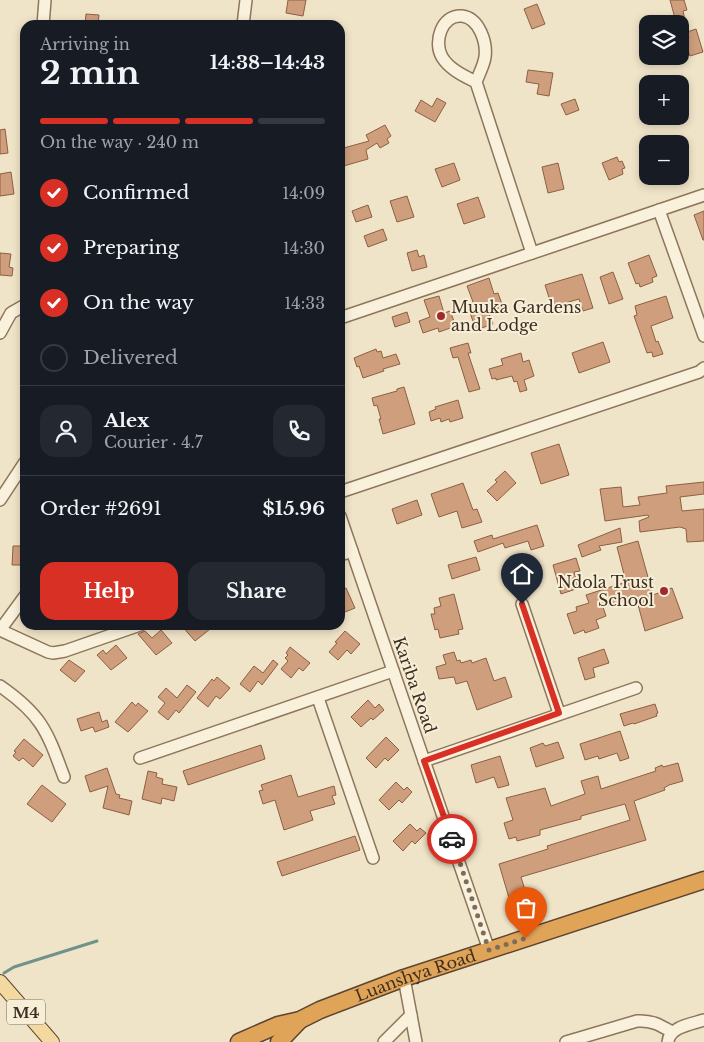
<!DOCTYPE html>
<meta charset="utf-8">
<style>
:root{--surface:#171b24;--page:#242831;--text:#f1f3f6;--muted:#9ea1a6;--line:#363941;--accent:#d93025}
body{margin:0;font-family:"Libre Baskerville",serif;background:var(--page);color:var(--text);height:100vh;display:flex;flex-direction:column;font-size:19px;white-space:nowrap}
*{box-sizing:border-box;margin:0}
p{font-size:16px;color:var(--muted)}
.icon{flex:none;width:28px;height:28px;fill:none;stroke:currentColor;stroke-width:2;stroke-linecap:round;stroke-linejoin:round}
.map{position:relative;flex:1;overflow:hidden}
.sheet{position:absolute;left:20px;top:20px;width:325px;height:610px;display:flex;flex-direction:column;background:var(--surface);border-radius:15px;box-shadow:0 2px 8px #0003}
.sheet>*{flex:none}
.controls{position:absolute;left:639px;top:15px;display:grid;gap:10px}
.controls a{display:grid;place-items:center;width:50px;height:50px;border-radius:10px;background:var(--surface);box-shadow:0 2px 8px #0003;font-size:25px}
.pin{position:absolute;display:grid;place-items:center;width:42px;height:42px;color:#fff;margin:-51px -21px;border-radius:50% 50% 50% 0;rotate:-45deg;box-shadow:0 0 5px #0007}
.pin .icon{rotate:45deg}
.courier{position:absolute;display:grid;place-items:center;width:50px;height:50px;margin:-25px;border:4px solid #d93025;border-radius:50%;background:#fff;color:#222;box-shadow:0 1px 6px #0007}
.summary em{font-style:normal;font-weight:800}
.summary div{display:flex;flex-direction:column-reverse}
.summary{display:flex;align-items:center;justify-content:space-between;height:85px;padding:0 20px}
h1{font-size:32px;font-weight:800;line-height:38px}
.bar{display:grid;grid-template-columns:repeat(4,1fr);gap:8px 5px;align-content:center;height:60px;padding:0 20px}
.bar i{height:6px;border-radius:4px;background:var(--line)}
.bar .selected{background:var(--accent)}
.bar p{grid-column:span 4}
.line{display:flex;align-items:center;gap:12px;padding:0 20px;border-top:1px solid var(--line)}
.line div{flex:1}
.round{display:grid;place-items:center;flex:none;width:52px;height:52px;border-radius:15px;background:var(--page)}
ol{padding:0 20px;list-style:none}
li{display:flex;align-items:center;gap:15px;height:55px}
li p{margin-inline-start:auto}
li .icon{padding:5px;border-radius:50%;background:var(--accent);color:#fff;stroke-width:4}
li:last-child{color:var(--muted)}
li i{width:28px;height:28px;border:2px solid var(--line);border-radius:50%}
.button{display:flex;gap:10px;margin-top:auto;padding:10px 20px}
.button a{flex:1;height:58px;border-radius:15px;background:var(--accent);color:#fff;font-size:20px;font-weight:800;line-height:58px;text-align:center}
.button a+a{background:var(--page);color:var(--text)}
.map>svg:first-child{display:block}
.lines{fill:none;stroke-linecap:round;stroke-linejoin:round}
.stream{stroke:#6f938a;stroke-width:3}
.building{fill:#cf9f7d;stroke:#8d5f41}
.minor-casing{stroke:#8d765c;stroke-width:14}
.major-casing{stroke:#5b4430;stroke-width:16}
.highway-casing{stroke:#5b4430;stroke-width:19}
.minor{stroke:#faf1dc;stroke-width:11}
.major{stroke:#f3d9a0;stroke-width:14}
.highway{stroke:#e0a458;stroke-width:16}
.done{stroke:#7c6e5b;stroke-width:5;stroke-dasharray:0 9}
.route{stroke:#d93025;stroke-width:6}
.poi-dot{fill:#9e2a2b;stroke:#f7eed8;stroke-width:2}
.labels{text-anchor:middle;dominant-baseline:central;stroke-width:4;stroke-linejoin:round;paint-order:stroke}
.shield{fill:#f7eed8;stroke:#756857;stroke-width:1}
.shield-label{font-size:15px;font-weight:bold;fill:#3d2e20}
.poi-label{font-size:16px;fill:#3d2e20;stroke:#f7eed8;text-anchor:start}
.street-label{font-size:16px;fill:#3d2e20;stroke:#f7eed8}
</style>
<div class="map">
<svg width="704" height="1042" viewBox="0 0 704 1042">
<rect width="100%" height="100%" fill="#f0e4c8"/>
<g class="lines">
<polyline class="stream" points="4,973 14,967 97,941"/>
</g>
<g class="building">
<polygon points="288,0 306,0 303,16 286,13"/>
<polygon points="670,0 684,0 687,10 683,11 685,20 676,22"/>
<polygon points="537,4 545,24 532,29 524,9"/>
<polygon points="86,14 99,15 98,25 85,25"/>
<polygon points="696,29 703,52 690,56 684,40 689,38 687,32"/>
<polygon points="528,70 553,73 549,96 537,94 539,84 526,82"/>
<polygon points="437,98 446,103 435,122 415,111 421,100 432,107"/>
<polygon points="575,99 579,110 566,115 561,104"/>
<polygon points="385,125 391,136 387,139 389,143 380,148 377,143 366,150 368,159 340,167 340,149 369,141 366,135"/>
<polygon points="5,129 8,153 0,154 0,130"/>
<polygon points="617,157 619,162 622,161 625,168 622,169 623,174 609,180 602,163"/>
<polygon points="454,163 460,180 442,187 435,169"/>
<polygon points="558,163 564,189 548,193 542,167"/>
<polygon points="11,172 14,194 0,196 0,174"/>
<polygon points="407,196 414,217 397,222 390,201"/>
<polygon points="478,197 485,217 464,224 457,204"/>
<polygon points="368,205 372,217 356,222 352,211"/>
<polygon points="704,211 704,240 703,240 694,215"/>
<polygon points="383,229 387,240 368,247 364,236"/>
<polygon points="417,250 419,257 424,255 427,267 412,271 407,253"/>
<polygon points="0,253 11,254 9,267 13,268 12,276 0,275"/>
<polygon points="649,255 657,276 652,278 653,282 640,287 639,283 636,284 628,263"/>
<polygon points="613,272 623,299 609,304 600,277"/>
<polygon points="582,274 593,308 583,311 579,299 552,307 545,285"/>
<polygon points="489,278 494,294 498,293 503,307 488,311 493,324 476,330 467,304 473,302 467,286"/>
<polygon points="439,296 444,313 450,311 456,326 439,332 438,328 423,333 419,321 430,317 424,300"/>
<polygon points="666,296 673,318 651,326 656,342 658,341 663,354 653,357 652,352 647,353 634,316 637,315 635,306"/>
<polygon points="407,312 410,322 395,327 392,317"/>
<polygon points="603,342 610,362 579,373 572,353"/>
<polygon points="468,343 471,353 468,353 480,389 469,392 458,357 453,358 450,348"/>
<polygon points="376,349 377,352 381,351 383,358 396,354 400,364 383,369 384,371 363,378 359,366 357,367 354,358"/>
<polygon points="521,353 523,362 529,360 534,376 524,380 527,390 520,392 517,381 514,382 512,376 496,380 496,378 492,379 489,369 503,365 501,359"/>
<polygon points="404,387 415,424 383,434 379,419 381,419 377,405 374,406 372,398 397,391 397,389"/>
<polygon points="458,400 463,418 450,422 449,419 441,422 440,418 431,421 429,412 436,409 435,407"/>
<polygon points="559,444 569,475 541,484 531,453"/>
<polygon points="505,471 516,483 497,501 487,491 497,482 495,480"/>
<polygon points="704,482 704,494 680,497 682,511 704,509 704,541 687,542 686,529 680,527 640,532 639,521 649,517 648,515 605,521 600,489 621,487 623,507 640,505 638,497 667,493 666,486"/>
<polygon points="463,483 473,510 477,509 482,522 462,528 457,511 439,517 431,494"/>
<polygon points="417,500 422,515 397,524 392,509"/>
<polygon points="537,525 544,546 531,550 528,541 505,548 503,543 478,552 474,541 492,535 493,539"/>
<polygon points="620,528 622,542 599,546 601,550 582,557 578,545"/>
<polygon points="638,541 653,595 672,588 683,618 645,631 636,597 603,607 606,616 596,620 599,628 585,633 584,630 574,634 567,614 577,611 576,607 589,603 586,595 626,582 617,547"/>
<polygon points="13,546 24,546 24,565 12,565"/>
<polygon points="476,557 480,570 452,579 448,565"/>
<polygon points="576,558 580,571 574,572 579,588 561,594 553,565"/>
<polygon points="346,588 355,608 340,614 340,590"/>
<polygon points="454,594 463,629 458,630 459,634 440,638 438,629 435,630 431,614 435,614 434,608 441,606 439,598"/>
<polygon points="181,625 215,625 195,641"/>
<polygon points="161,630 172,643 156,655 138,634 145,631 152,638"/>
<polygon points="345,631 360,644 351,654 347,650 338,660 329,652 337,643 335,642"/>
<polygon points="116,645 127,658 111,670 97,655 103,650 106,654"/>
<polygon points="290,647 310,663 303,671 299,668 291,678 281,669 288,661 285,658 288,655 286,653"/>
<polygon points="604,649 609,663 593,668 595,677 585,680 578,658"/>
<polygon points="454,652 457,661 460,660 461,663 471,660 472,663 486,658 494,681 505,677 512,697 477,710 467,681 456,684 454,677 439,679 436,667 446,664 443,655"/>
<polygon points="69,660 85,671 75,682 60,670"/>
<polygon points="273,660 278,664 262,685 258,681 250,692 240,684 254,666 263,673"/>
<polygon points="217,677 230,688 220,699 216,696 208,707 197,698 212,679 214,681"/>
<polygon points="187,685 196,692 179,713 176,710 168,720 158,712 165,703 158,697 166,688 177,698"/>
<polygon points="368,700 375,708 379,704 384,710 373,720 371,718 361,727 351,717"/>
<polygon points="132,702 136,706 138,703 148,711 128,732 115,722"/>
<polygon points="655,704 658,713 656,714 657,716 634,724 633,723 624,726 620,714"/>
<polygon points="99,712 102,722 107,720 109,727 95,732 93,727 81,731 77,719"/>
<polygon points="620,731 629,758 620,761 617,753 599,759 598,756 585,760 580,744"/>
<polygon points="386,737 399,750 388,761 385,758 376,768 366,758"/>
<polygon points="24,739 43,755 33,767 23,758 19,761 13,756 16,752 14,751"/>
<polygon points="558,742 564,758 536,767 530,748 543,743 545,746"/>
<polygon points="261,745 265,759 188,785 183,771"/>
<polygon points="500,756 509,785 498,788 494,777 476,783 471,765"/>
<polygon points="678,763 683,781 669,785 664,788 665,790 634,801 646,840 521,877 529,903 512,908 499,864 548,849 547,846 630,820 625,804 581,816 581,819 540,830 540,835 517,841 516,837 509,839 504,823 513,820 506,798 545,788 551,806 585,794 581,781 598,776 601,789 656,771 655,768 662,765 663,767"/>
<polygon points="107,768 116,794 120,795 119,798 132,801 129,815 103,808 108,786 90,792 85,776"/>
<polygon points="148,771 157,773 156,777 163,779 162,784 177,787 174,801 162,798 161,804 142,799"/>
<polygon points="291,775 298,797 334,786 336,795 332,796 335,804 310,811 313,820 284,830 275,800 263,804 259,791 263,790 261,785"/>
<polygon points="396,782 404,790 407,787 412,792 402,803 399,800 389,810 379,800"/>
<polygon points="42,785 66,804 52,822 27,804"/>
<polygon points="410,824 417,831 420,828 426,833 415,844 412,841 403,851 393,841"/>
<polygon points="355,836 360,850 282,876 277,862"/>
</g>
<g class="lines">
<defs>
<g id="minor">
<polyline points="43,25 45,0"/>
<polyline points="243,25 246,0"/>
<path d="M 476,82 C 464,76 449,69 442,57 C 433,42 442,14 462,16 C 479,18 487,42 485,57 C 484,65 479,74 476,82 L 532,253"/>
<polyline points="659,210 704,336"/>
<polyline points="340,318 704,195"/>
<polyline points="0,333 11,313 25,305"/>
<polyline points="340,492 699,372 704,368"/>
<polyline points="0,500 25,462"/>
<polyline points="340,516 489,950"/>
<polyline points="340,555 352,551"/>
<polyline points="522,604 559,713"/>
<polyline points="0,630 48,652 53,653 65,651 140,625"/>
<polyline points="0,630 25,596"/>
<path d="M 0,686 C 42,715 47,731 64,777"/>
<polyline points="318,698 373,858"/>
<polyline points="140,758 393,671"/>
<polyline points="424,761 636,688"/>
<polyline points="404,978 416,1042"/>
<polyline points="384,1042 411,1015"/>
<path d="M 566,1042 L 637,1021 C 652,1020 660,1025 672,1032"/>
<path d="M 668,1042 C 669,1027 692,1024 704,1020"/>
</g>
<polyline id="major" points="0,982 52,1042"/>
<g id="highway">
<path id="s1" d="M 239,1042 L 278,1025 L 300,1020 L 320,1010 L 404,978 L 704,880"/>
<polyline points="279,1042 300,1020"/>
</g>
</defs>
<use href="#minor" class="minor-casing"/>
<use href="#major" class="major-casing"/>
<use href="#highway" class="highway-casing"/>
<use href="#minor" class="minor"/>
<use href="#major" class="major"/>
<use href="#highway" class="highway"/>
</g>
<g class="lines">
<polyline class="done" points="452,839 489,950 526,938"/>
<polyline class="route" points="452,839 424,761 559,713 522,604"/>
</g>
<g class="poi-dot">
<circle cx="441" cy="316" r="5"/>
<circle cx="664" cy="591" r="5"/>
</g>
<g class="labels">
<rect class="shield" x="7" y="999.5" width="38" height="25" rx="4"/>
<g class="shield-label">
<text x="26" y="1012">M4</text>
</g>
<g class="poi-label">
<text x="451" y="307">Muuka Gardens<tspan x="451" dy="18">and Lodge</tspan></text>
<text x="654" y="582" text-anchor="end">Ndola Trust<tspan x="654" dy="18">School</tspan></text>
</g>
<g class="street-label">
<text transform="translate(415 685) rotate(71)">Kariba Road</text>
<text stroke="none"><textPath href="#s1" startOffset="189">Luanshya Road</textPath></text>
</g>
</g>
</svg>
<div class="controls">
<a><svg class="icon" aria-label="layers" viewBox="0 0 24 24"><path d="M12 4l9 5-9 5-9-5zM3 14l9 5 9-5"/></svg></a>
<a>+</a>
<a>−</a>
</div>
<div class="pin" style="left:526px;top:938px;background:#ea580c"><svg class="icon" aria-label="bag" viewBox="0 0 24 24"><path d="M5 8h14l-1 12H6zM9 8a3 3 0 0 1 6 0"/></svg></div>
<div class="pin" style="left:522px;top:604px;background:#1f2937"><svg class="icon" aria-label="home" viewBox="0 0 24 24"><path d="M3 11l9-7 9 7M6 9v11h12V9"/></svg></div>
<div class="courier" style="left:452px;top:839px"><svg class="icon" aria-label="car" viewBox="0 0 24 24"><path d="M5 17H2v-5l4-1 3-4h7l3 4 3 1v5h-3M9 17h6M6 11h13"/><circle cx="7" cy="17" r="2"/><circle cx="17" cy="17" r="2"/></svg></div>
<section class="sheet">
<div class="summary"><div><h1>2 min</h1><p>Arriving in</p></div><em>14:38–14:43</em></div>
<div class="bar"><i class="selected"></i><i class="selected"></i><i class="selected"></i><i></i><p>On the way · 240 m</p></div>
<ol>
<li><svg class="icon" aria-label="check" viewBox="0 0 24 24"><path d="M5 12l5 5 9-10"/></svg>Confirmed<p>14:09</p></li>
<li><svg class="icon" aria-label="check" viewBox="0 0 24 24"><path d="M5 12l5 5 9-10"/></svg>Preparing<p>14:30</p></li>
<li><svg class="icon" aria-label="check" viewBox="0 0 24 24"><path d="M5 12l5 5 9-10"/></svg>On the way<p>14:33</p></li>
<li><i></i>Delivered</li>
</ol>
<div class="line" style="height:90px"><a class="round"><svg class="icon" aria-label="person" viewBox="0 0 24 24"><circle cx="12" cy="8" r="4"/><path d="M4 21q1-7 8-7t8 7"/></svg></a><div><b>Alex</b><p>Courier · 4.7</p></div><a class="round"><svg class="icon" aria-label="phone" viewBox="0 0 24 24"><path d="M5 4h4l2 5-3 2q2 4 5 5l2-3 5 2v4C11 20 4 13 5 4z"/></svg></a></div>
<div class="line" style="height:65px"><div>Order #2691</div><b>$15.96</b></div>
<div class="button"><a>Help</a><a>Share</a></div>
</section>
</div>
